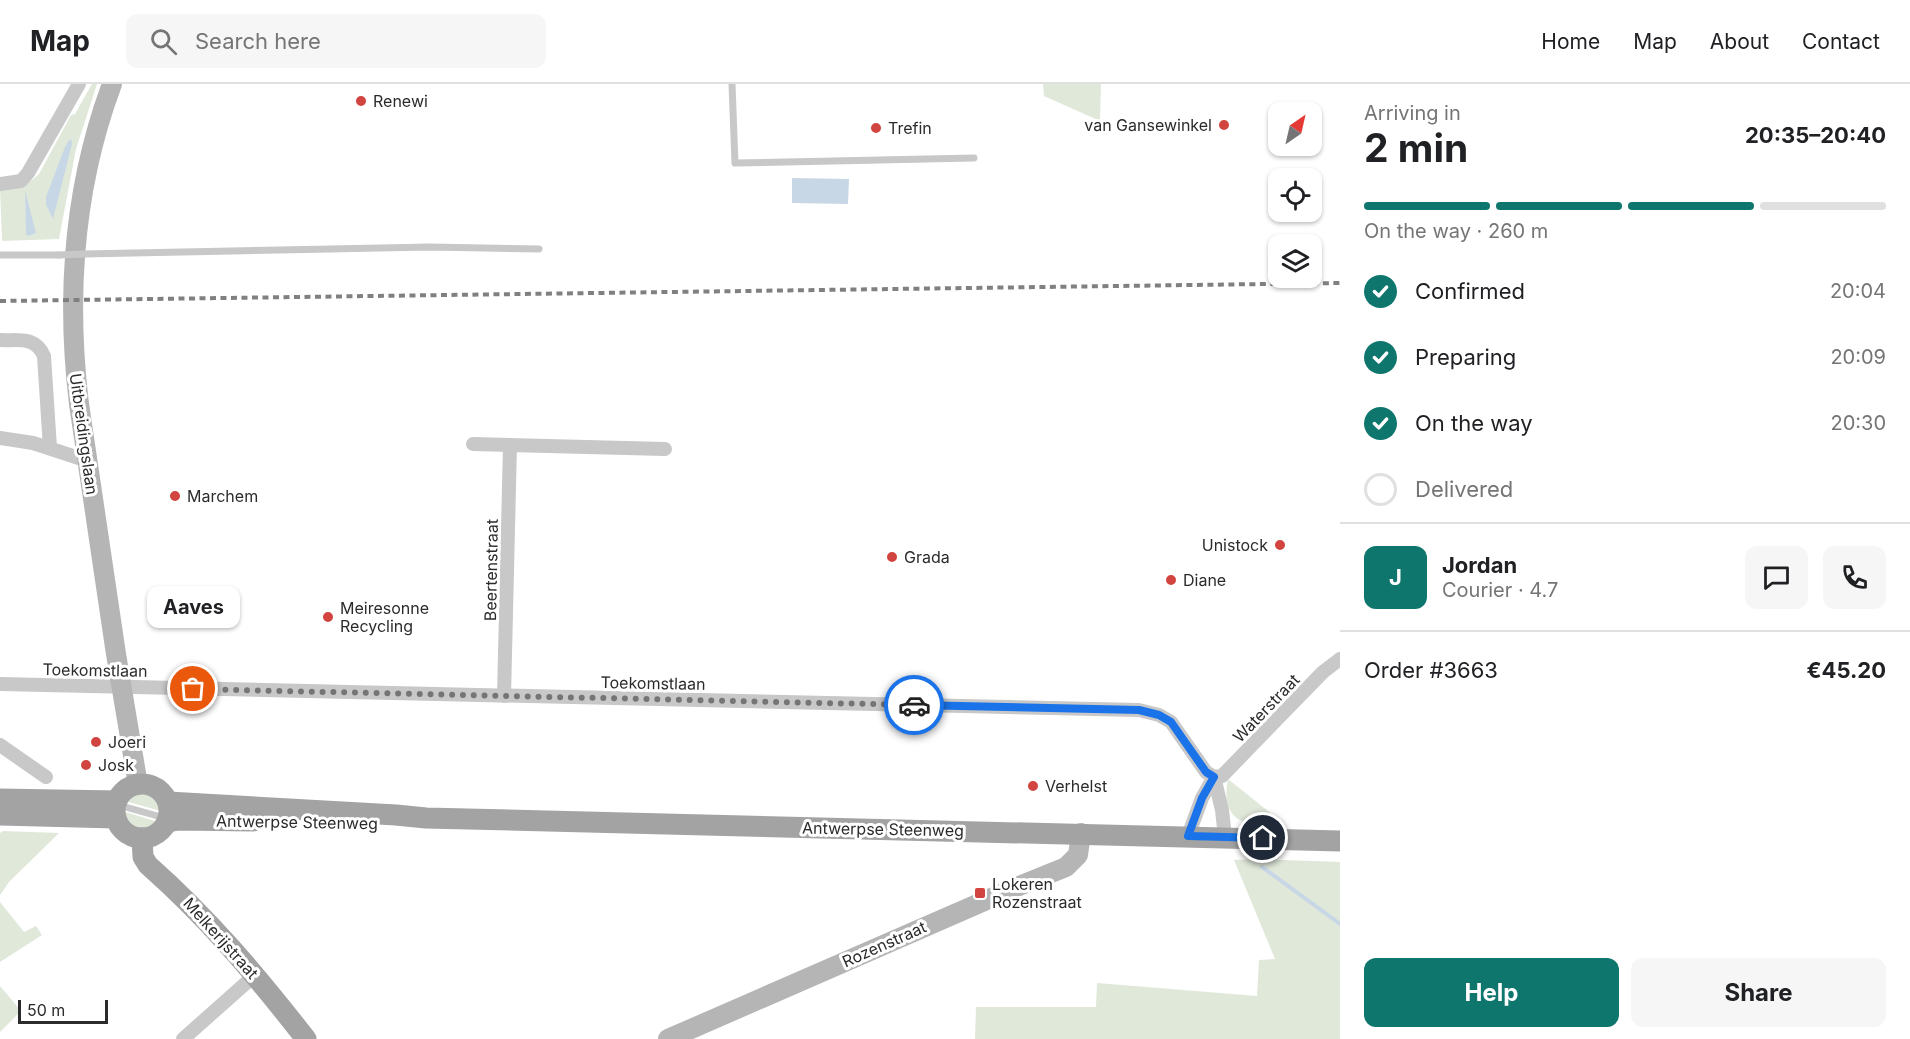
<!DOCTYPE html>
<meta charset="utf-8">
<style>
:root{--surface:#fff;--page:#f6f6f6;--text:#202124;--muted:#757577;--line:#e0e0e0;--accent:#0f766e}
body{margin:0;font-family:Inter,sans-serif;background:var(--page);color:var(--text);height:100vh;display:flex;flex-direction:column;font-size:22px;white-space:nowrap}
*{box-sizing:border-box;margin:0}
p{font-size:20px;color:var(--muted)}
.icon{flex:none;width:33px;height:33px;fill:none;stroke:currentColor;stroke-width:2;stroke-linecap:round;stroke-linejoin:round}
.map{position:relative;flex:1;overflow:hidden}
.drawer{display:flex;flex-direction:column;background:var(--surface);width:570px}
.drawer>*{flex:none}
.needle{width:39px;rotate:34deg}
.controls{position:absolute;left:1268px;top:18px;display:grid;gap:12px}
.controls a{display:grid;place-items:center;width:54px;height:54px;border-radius:12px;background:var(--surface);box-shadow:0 2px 4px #0004;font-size:30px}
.scale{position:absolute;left:18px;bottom:15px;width:90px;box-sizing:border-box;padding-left:6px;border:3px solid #2b2b2b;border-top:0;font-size:16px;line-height:21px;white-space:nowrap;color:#2b2b2b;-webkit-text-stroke:4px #fff;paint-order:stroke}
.pin{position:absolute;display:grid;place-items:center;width:51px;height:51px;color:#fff;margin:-26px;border:3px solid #fff;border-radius:50%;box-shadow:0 2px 6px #0007}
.courier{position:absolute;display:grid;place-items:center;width:60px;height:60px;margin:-30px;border:4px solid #1a73e8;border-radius:50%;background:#fff;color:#222;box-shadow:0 2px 8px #0007}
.bubble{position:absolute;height:42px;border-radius:12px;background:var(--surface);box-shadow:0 2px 4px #0004;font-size:20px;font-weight:700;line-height:42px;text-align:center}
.head em{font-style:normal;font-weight:700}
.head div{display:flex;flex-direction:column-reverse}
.head{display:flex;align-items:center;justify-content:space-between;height:102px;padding:0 24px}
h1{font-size:39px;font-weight:700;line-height:45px}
.bar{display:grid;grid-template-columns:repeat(4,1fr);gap:9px 6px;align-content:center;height:72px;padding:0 24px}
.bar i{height:8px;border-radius:4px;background:var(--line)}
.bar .selected{background:var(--accent)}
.bar p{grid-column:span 4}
.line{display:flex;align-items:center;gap:15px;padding:0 24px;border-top:2px solid var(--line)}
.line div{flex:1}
.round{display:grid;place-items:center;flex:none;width:63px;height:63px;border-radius:12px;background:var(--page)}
ol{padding:0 24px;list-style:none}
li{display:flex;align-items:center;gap:18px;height:66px}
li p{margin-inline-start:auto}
li .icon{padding:6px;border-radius:50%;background:var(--accent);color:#fff;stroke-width:4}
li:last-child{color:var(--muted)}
li i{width:33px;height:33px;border:3px solid var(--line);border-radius:50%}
.primary-button{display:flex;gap:12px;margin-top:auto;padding:12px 24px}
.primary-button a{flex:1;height:69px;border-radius:12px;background:var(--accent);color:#fff;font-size:24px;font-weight:700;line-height:69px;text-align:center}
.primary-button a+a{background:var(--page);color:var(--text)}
header{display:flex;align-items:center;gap:36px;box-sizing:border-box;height:84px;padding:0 30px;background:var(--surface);border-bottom:2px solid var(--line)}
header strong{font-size:28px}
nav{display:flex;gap:33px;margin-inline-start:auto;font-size:21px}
.search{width:420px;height:54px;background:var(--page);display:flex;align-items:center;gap:15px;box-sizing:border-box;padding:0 21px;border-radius:12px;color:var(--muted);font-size:22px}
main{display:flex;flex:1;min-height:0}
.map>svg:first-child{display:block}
.green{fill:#e0e8da}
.water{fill:#c8d7e6}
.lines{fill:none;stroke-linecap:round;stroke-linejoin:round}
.stream{stroke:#c8d7e6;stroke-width:4}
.lane{stroke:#c8c8c8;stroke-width:7}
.street{stroke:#c8c8c8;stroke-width:14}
.secondary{stroke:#b5b5b5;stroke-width:20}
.primary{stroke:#a3a3a3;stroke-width:21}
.rail{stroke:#808080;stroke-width:4;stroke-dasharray:6 4.5;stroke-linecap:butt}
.lane-bridge{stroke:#c8c8c8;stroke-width:7}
.done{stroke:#757575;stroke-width:6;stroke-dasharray:0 10.8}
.route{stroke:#1a73e8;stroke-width:8}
.poi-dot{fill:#d1443f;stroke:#fff;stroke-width:2}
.labels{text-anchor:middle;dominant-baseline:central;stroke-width:6;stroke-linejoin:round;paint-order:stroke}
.poi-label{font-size:16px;fill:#2b2b2b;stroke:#fff;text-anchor:start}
.street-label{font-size:16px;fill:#2b2b2b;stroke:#fff}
</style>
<header>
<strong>Map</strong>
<div class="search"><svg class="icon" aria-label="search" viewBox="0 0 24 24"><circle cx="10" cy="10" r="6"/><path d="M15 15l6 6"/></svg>Search here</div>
<nav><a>Home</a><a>Map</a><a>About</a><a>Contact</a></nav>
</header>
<main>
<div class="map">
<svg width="1340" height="955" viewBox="0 0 1340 955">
<rect width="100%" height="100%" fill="#fff"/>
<g class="green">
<path d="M 92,0 L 97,0 L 76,65 L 59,155 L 2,157 L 0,104 C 16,103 27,102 39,90 L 71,31 L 75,30 Z"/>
<polygon points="1043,0 1101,0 1100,37 1044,12"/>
<path d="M 1228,695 L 1273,731 L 1273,738 C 1239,744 1221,732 1228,695 Z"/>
<path d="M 141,708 C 153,709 160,715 161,727 L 125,717 L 129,712 Z"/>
<path d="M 122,727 L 158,738 C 144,755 127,747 122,727 Z"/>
<polygon points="3,747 59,749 9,798 0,811 0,749"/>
<polygon points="1254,775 1340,778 1340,955 975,955 976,923 1096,923 1097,899 1257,912 1259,876 1275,875 1234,776"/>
<polygon points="0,818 24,848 36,842 42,851 0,878"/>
<polygon points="0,902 21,927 0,948"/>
</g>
<g class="water">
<polygon points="71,55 72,60 53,135 46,121 46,113 65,63 69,56"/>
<polygon points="792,94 849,95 848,120 792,119"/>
<polygon points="25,106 36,149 28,152 26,150"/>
</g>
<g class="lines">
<polyline class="stream" points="1262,783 1340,840"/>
<g class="lane">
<polyline points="732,0 735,79 974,74"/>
<polyline points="84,170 430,163 539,165"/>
<polyline points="0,171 59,171"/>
<polyline points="118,721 165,734"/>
</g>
<g class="street">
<polyline points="0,100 21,97 28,89 79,0"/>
<path d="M 0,256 C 19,257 35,252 44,272 L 50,364"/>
<polyline points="0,354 33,359 88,377"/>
<polyline points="473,360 665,365"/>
<polyline points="0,600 1139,626 1159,631 1171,638 1206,688 1214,693 1222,726 1225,753"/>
<polyline points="504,612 510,361"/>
<polyline points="0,661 46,693"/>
<polyline points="1214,693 1222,692 1323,588 1340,575"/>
<polyline points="1188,752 1202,714 1214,693"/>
<polyline points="183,955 255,891"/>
</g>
<g class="secondary">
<path d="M 112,0 C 74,102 66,212 79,320 L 116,570 L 138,701"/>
<polyline points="668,955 1019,802 1066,783 1078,771 1081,749"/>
</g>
<g class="primary">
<circle cx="142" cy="727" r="27"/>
<polyline points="0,715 117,717"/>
<polyline points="168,718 396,731 426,734 1340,757"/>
<polyline points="0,731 116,734"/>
<polyline points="167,738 179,736 253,737"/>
<path d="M 142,754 L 143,773 L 148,781 C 209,835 256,891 306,955"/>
</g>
<polyline class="rail" points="0,217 1340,199"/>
<polyline class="lane-bridge" points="59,171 84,170"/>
</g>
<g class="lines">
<polyline class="done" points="193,605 914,621"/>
<polyline class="route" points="914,621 1139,626 1159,631 1171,638 1206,688 1214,693 1202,714 1188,752 1263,754"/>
</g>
<g class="poi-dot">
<circle cx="361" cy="17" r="6"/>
<circle cx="1224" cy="41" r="6"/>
<circle cx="876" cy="44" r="6"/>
<circle cx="175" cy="412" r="6"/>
<circle cx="1280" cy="461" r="6"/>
<circle cx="892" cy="473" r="6"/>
<circle cx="1171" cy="496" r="6"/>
<circle cx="328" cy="533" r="6"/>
<circle cx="96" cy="658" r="6"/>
<circle cx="86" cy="681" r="6"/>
<circle cx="1033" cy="702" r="6"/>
<rect x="974" y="803" width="12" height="12" rx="3"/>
</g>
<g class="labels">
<g class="poi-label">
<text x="373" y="17">Renewi</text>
<text x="1212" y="41" text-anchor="end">van Gansewinkel</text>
<text x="888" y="44">Trefin</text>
<text x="187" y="412">Marchem</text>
<text x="1268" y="461" text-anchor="end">Unistock</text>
<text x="904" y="473">Grada</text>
<text x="1183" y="496">Diane</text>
<text x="340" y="524">Meiresonne<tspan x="340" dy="18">Recycling</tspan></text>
<text x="108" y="658">Joeri</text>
<text x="98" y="681">Josk</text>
<text x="1045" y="702">Verhelst</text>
<text x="992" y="800">Lokeren<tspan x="992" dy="18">Rozenstraat</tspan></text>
</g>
<g class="street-label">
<text transform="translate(84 350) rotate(82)">Uitbreidingslaan</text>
<text transform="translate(491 486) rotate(-89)">Beertenstraat</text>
<text transform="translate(95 586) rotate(1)">Toekomstlaan</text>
<text transform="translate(653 599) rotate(1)">Toekomstlaan</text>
<text transform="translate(1266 624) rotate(-46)">Waterstraat</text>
<text transform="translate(297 738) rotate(1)">Antwerpse Steenweg</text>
<text transform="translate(883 745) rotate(1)">Antwerpse Steenweg</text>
<text transform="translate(221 854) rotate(48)">Melkerijstraat</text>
<text transform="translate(884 860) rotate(-24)">Rozenstraat</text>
</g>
</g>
</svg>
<div class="controls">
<a><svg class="needle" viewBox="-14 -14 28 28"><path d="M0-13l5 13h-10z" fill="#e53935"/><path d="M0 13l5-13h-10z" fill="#757577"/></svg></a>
<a><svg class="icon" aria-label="locate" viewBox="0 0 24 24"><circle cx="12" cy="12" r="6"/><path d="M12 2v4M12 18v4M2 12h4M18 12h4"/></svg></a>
<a><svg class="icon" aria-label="layers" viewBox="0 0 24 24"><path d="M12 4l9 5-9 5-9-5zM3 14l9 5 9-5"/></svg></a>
</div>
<div class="scale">50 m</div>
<div class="pin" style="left:193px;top:605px;background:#ea580c"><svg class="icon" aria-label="bag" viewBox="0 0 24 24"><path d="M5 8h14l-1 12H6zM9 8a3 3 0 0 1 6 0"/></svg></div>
<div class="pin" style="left:1263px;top:754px;background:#1f2937"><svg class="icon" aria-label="home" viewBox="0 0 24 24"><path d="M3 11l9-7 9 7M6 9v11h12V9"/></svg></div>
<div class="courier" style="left:914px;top:621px"><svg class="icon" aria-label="car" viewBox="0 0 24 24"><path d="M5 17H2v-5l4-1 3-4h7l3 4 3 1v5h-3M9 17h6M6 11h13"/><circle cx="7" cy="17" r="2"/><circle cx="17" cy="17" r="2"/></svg></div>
<div class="bubble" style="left:147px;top:502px;width:93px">Aaves</div>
</div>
<section class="drawer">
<div class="head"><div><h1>2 min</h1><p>Arriving in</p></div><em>20:35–20:40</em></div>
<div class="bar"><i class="selected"></i><i class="selected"></i><i class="selected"></i><i></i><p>On the way · 260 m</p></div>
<ol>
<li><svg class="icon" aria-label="check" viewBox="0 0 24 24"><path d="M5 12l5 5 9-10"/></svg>Confirmed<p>20:04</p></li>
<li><svg class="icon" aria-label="check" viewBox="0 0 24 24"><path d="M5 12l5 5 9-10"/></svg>Preparing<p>20:09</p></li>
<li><svg class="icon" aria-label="check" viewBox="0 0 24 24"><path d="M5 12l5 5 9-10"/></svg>On the way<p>20:30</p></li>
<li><i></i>Delivered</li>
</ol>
<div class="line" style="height:108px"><b class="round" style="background:var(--accent);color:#fff">J</b><div><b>Jordan</b><p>Courier · 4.7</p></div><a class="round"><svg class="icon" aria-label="chat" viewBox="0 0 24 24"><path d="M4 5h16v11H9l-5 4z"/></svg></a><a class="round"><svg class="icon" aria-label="phone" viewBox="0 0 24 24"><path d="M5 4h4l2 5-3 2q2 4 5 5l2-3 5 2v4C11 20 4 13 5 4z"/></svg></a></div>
<div class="line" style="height:78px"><div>Order #3663</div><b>€45.20</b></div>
<div class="primary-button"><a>Help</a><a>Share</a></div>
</section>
</main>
